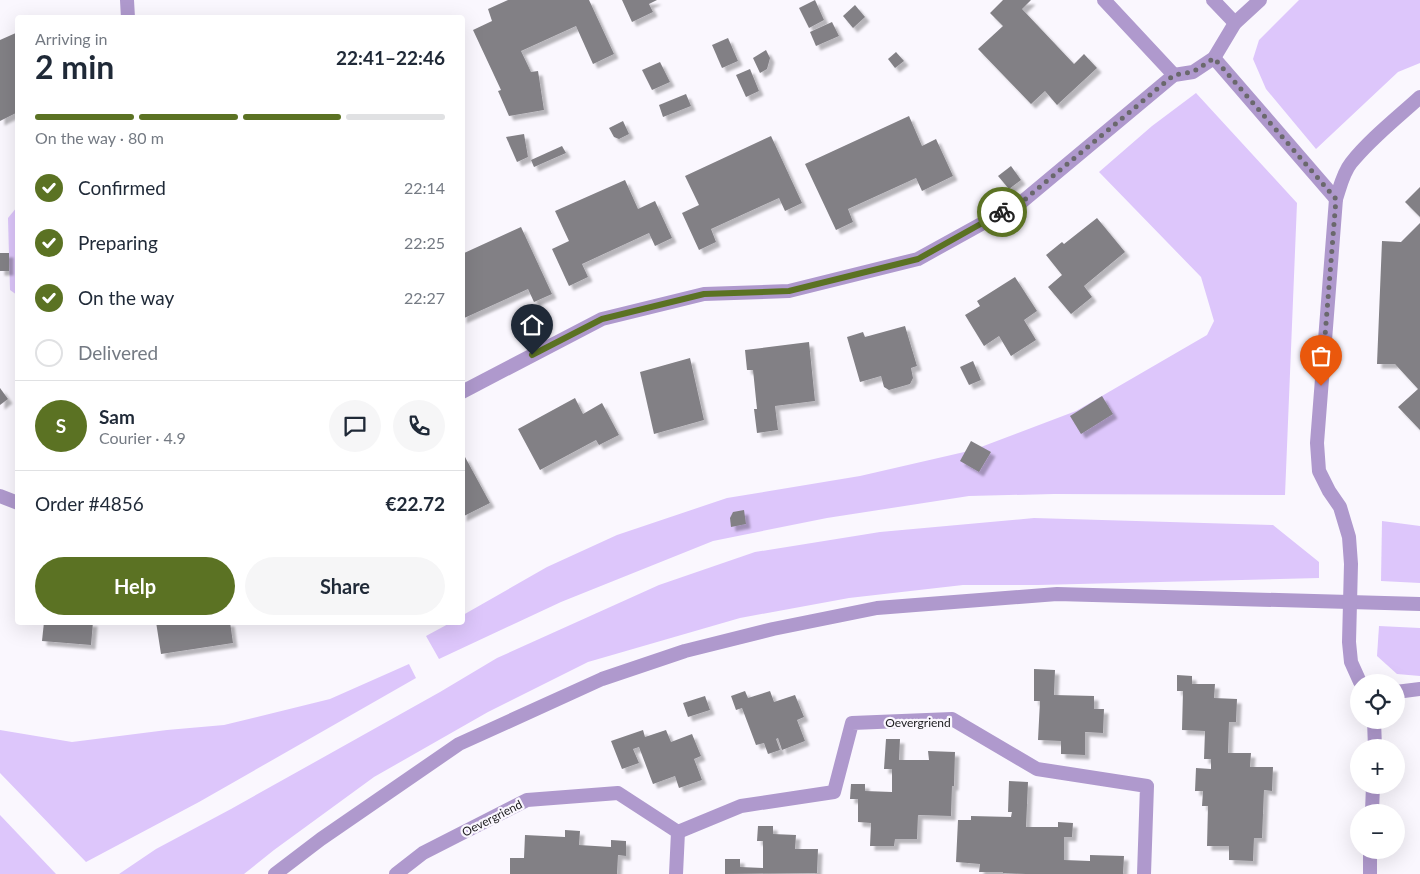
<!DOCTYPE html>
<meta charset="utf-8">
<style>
:root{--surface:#fff;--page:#f6f6f7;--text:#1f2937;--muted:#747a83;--line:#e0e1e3;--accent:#5b7223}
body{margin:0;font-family:Lato,sans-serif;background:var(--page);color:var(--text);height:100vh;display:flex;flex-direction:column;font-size:19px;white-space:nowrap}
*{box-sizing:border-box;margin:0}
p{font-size:16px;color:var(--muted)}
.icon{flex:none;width:28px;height:28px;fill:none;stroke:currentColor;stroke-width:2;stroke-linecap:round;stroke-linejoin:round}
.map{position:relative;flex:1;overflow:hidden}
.drawer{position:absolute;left:15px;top:15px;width:450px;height:610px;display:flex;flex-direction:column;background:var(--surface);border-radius:5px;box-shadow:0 5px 20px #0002}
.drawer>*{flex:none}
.tools{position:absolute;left:1350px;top:674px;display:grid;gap:10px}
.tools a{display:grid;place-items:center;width:55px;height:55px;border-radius:50%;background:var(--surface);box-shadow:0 5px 20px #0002;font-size:25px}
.pin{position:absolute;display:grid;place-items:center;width:42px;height:42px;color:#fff;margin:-51px -21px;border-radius:50% 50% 50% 0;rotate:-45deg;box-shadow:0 0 5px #0007}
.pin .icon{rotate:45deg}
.courier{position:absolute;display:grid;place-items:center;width:50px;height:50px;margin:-25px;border:4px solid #5b7223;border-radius:50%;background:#fff;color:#222;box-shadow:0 1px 6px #0007}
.overview em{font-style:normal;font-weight:700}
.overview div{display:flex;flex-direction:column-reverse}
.overview{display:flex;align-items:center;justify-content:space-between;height:85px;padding:0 20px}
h1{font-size:32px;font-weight:700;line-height:38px}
.bar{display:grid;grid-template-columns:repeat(4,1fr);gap:8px 5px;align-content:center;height:60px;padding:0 20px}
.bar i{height:6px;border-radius:4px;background:var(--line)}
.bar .on{background:var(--accent)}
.bar p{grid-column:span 4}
.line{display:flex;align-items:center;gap:12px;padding:0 20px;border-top:1px solid var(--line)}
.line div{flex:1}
.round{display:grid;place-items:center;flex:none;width:52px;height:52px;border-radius:26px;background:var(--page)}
ol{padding:0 20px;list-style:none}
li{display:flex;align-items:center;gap:15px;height:55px}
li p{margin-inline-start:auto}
li .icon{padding:5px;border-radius:50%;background:var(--accent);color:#fff;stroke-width:4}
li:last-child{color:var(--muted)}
li i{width:28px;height:28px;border:2px solid var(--line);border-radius:50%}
.action{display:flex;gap:10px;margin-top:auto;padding:10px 20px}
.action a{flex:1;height:58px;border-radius:30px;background:var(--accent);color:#fff;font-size:20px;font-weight:700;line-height:58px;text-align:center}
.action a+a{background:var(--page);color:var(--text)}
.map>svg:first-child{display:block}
.green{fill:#ddc6fb}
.building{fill:#828085;filter:url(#shadow)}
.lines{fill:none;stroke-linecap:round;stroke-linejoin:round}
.service{stroke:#af99cd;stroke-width:14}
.minor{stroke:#af99cd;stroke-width:14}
.done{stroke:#6a686c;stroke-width:5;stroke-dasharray:0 9}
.route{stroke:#5b7223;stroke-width:6}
.labels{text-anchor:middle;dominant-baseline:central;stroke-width:4.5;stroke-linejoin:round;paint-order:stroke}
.street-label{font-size:12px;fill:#1c1b1e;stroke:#faf7fe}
</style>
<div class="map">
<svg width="1420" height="874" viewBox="0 0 1420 874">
<defs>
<filter id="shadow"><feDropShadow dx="4.5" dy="4.5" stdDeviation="1" flood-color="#0004"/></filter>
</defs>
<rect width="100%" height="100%" fill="#faf7fe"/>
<g class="green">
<polygon points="1299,0 1420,0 1420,63 1398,72 1316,149 1266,89 1253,59 1259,40"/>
<polygon points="1196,93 1297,203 1285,495 1054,494 969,496 827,518 713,541 561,602 439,659 426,636 450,623 462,622 463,615 547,567 617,535 727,498 860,476 973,450 1076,411 1207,335 1214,321 1201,277 1099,172 1152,126"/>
<polygon points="17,207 17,295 10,290 8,218"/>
<polygon points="1034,518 1273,525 1319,562 1319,578 1038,585 963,585 849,598 740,618 588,662 488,712 374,777 274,850 244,874 119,874 156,849 231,809 440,692 497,658 659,585 755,552 880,532"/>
<polygon points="1382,521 1420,526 1420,583 1381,581"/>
<polygon points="1379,626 1420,628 1420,676 1397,674 1377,656"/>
<polygon points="409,664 416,678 199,802 86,862 0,773 0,730 72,742 167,730 224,725 330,699"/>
<polygon points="0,815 56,874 0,874"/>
</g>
<g class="building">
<polygon points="508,0 589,0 614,54 593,64 576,26 521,51 531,72 538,71 544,110 509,116 498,91 501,90 473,30 492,21 488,9"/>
<polygon points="622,0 657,0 649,4 653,12 632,22"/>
<polygon points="815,0 824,20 809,28 799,8"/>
<polygon points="1003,0 1031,0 1022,9 1074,64 1084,54 1097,68 1057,105 1045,91 1031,104 978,49 1003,26 990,13"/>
<polygon points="855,5 865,17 853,28 843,16"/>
<polygon points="832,22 839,36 816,46 810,32"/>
<polygon points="18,32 18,112 0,121 0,40"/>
<polygon points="728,38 738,61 722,68 712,45"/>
<polygon points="766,50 770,58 767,69 760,73 753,58"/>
<polygon points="896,52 904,61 895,68 888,59"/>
<polygon points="660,62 670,82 652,90 642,70"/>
<polygon points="750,69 759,91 746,97 736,75"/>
<polygon points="686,94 691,106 663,117 659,105"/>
<polygon points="909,116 922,146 936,139 953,176 922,191 916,178 848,209 853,222 836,230 805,164"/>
<polygon points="623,121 629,134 619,139 614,137 609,128"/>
<polygon points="524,134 528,157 517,162 506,137"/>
<polygon points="771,136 802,203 785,211 779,198 711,229 716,242 699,250 682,213 699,205 685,176"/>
<polygon points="562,146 566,153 534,167 531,160"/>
<polygon points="1011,166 1021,180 1009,189 998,176"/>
<polygon points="625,180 638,209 655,201 672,238 655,246 649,233 582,264 588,277 569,286 552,249 569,241 555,211"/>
<polygon points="1420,187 1420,217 1405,202"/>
<polygon points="1097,218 1125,252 1084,286 1092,297 1071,314 1048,287 1062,275 1046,255 1062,242 1064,244"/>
<polygon points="1420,223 1420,430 1398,407 1418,389 1395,364 1377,364 1382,241 1401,242"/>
<polygon points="521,227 552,294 534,302 528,289 462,319 462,254"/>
<rect x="0" y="253" width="9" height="18"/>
<polygon points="1015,277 1037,311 1024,320 1036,340 1011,356 999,336 984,346 965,315 980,306 977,301"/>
<polygon points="905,326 917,366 911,368 913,378 910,384 889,390 884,387 881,376 860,382 847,337 863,332 865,337"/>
<polygon points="809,342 815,401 775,406 778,430 757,433 754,409 757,409 753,370 747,370 745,350"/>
<polygon points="690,358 704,420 654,434 640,372"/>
<polygon points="973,361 981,380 969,385 960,367"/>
<polygon points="0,388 8,399 0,405"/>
<polygon points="1102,396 1113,414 1081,434 1070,416"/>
<polygon points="575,398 583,414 602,403 619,435 599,445 596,440 540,470 518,429"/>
<polygon points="971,441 991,452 979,472 960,461"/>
<polygon points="465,457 490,503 462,517 462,458"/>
<polygon points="744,510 746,524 731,527 730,518 733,512"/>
<polygon points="44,622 93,622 91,645 42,641"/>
<polygon points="156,622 230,622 233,643 161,654"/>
<polygon points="1034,669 1055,670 1054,695 1094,696 1094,709 1104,709 1103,733 1085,732 1085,755 1061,754 1061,741 1038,740 1040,701 1034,701"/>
<polygon points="1177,675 1192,676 1192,684 1215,684 1214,698 1237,699 1236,722 1229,722 1228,753 1251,753 1250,767 1273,767 1272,791 1264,790 1262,838 1254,838 1253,861 1229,860 1229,846 1207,846 1208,806 1202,806 1203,791 1195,791 1196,768 1211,769 1211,759 1204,759 1205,731 1182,730 1183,691 1177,691"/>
<polygon points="745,691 748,698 770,691 774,702 795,695 804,717 797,720 805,741 782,750 778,738 776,739 780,750 768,754 764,743 756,745 742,708 736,710 731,696"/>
<polygon points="705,696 710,710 688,717 683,703"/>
<polygon points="643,730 645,737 666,730 671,742 692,734 701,756 694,759 702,780 679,788 675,776 653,784 639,747 633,749 639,763 622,769 611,741"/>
<polygon points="886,739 900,739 899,760 929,760 928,751 955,752 954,786 952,786 951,816 918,815 917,839 895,839 894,846 870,846 871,823 858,822 858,799 850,799 851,784 865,784 865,791 892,792 892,769 884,769"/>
<polygon points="1009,781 1028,782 1026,827 1058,827 1058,822 1073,823 1072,837 1064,837 1064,860 1090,861 1090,855 1124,856 1123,874 1026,874 1003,873 1003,872 979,872 980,864 956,862 958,820 971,820 971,816 1011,817 1012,812 1008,812"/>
<polygon points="758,826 773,826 773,834 796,835 795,849 818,849 817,873 725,874 725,859 740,859 740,867 763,868 763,841 757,841"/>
<polygon points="565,830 580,831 579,845 611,847 611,840 626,841 626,856 618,855 617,874 510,874 510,858 524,858 525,835 565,837"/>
</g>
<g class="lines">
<g class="service">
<polyline points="127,0 128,18"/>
<polyline points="275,874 321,839 459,744 602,679 685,651 773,629 877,608 1057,594 1420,604"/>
</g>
<g class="minor">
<polyline points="1104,0 1174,75"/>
<polyline points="1213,0 1235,23"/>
<polyline points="1214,58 1336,199"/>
<polyline points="462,392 602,319 704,294 789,291 918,259 1023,201 1174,75 1193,72 1214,58 1235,23 1260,0"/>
<polyline points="0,496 18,503"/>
<path d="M 1360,682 L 1351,662 L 1349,642 L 1351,564 L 1349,537 L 1340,507 L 1329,491 L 1319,471 L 1317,443 L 1336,199 C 1340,187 1343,173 1351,163 C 1370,139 1397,118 1420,97"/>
<polyline points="1396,692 1420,689"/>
<polyline points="1374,720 1375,748"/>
<polyline points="1372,812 1373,785"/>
<polyline points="678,832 741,806 834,792 852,723 952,719 1037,769 1147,786 1144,874"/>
<polyline points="396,874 423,853 527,800 618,793 678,832 676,874"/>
<polyline points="1370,874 1370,850"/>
</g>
</g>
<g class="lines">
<polyline class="done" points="1002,212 1023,201 1174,75 1193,72 1214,58 1336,199 1321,386"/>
<polyline class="route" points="532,355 602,319 704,294 789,291 918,259 1002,212"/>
</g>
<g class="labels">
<g class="street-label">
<text x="918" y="722">Oevergriend</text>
<text transform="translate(492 818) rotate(-27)">Oevergriend</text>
</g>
</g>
</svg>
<div class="tools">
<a><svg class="icon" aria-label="locate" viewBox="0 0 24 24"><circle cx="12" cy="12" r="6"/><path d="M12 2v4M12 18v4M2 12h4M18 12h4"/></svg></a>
<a>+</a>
<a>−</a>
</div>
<div class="pin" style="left:1321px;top:386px;background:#ea580c"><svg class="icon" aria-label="bag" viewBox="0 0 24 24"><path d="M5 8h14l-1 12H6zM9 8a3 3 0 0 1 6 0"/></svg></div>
<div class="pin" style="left:532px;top:355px;background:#1f2937"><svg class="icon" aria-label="home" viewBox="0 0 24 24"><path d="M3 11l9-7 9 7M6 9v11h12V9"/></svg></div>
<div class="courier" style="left:1002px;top:212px"><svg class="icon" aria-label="bike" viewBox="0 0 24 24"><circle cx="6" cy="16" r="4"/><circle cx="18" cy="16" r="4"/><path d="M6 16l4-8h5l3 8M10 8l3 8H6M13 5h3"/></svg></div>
<section class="drawer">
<div class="overview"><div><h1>2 min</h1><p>Arriving in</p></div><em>22:41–22:46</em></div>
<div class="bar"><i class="on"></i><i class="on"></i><i class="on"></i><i></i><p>On the way · 80 m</p></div>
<ol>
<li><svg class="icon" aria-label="check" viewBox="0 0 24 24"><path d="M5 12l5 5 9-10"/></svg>Confirmed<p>22:14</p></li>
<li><svg class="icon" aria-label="check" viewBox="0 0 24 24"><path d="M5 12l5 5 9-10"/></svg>Preparing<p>22:25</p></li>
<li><svg class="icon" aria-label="check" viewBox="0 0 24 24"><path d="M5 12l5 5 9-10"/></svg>On the way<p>22:27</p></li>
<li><i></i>Delivered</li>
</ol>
<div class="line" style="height:90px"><b class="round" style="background:var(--accent);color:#fff">S</b><div><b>Sam</b><p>Courier · 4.9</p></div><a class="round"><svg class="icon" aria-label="chat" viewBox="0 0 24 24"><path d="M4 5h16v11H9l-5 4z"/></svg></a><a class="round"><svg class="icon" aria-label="phone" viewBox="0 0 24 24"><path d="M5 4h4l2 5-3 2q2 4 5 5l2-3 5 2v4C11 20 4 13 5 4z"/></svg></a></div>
<div class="line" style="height:65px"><div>Order #4856</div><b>€22.72</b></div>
<div class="action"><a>Help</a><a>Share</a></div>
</section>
</div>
